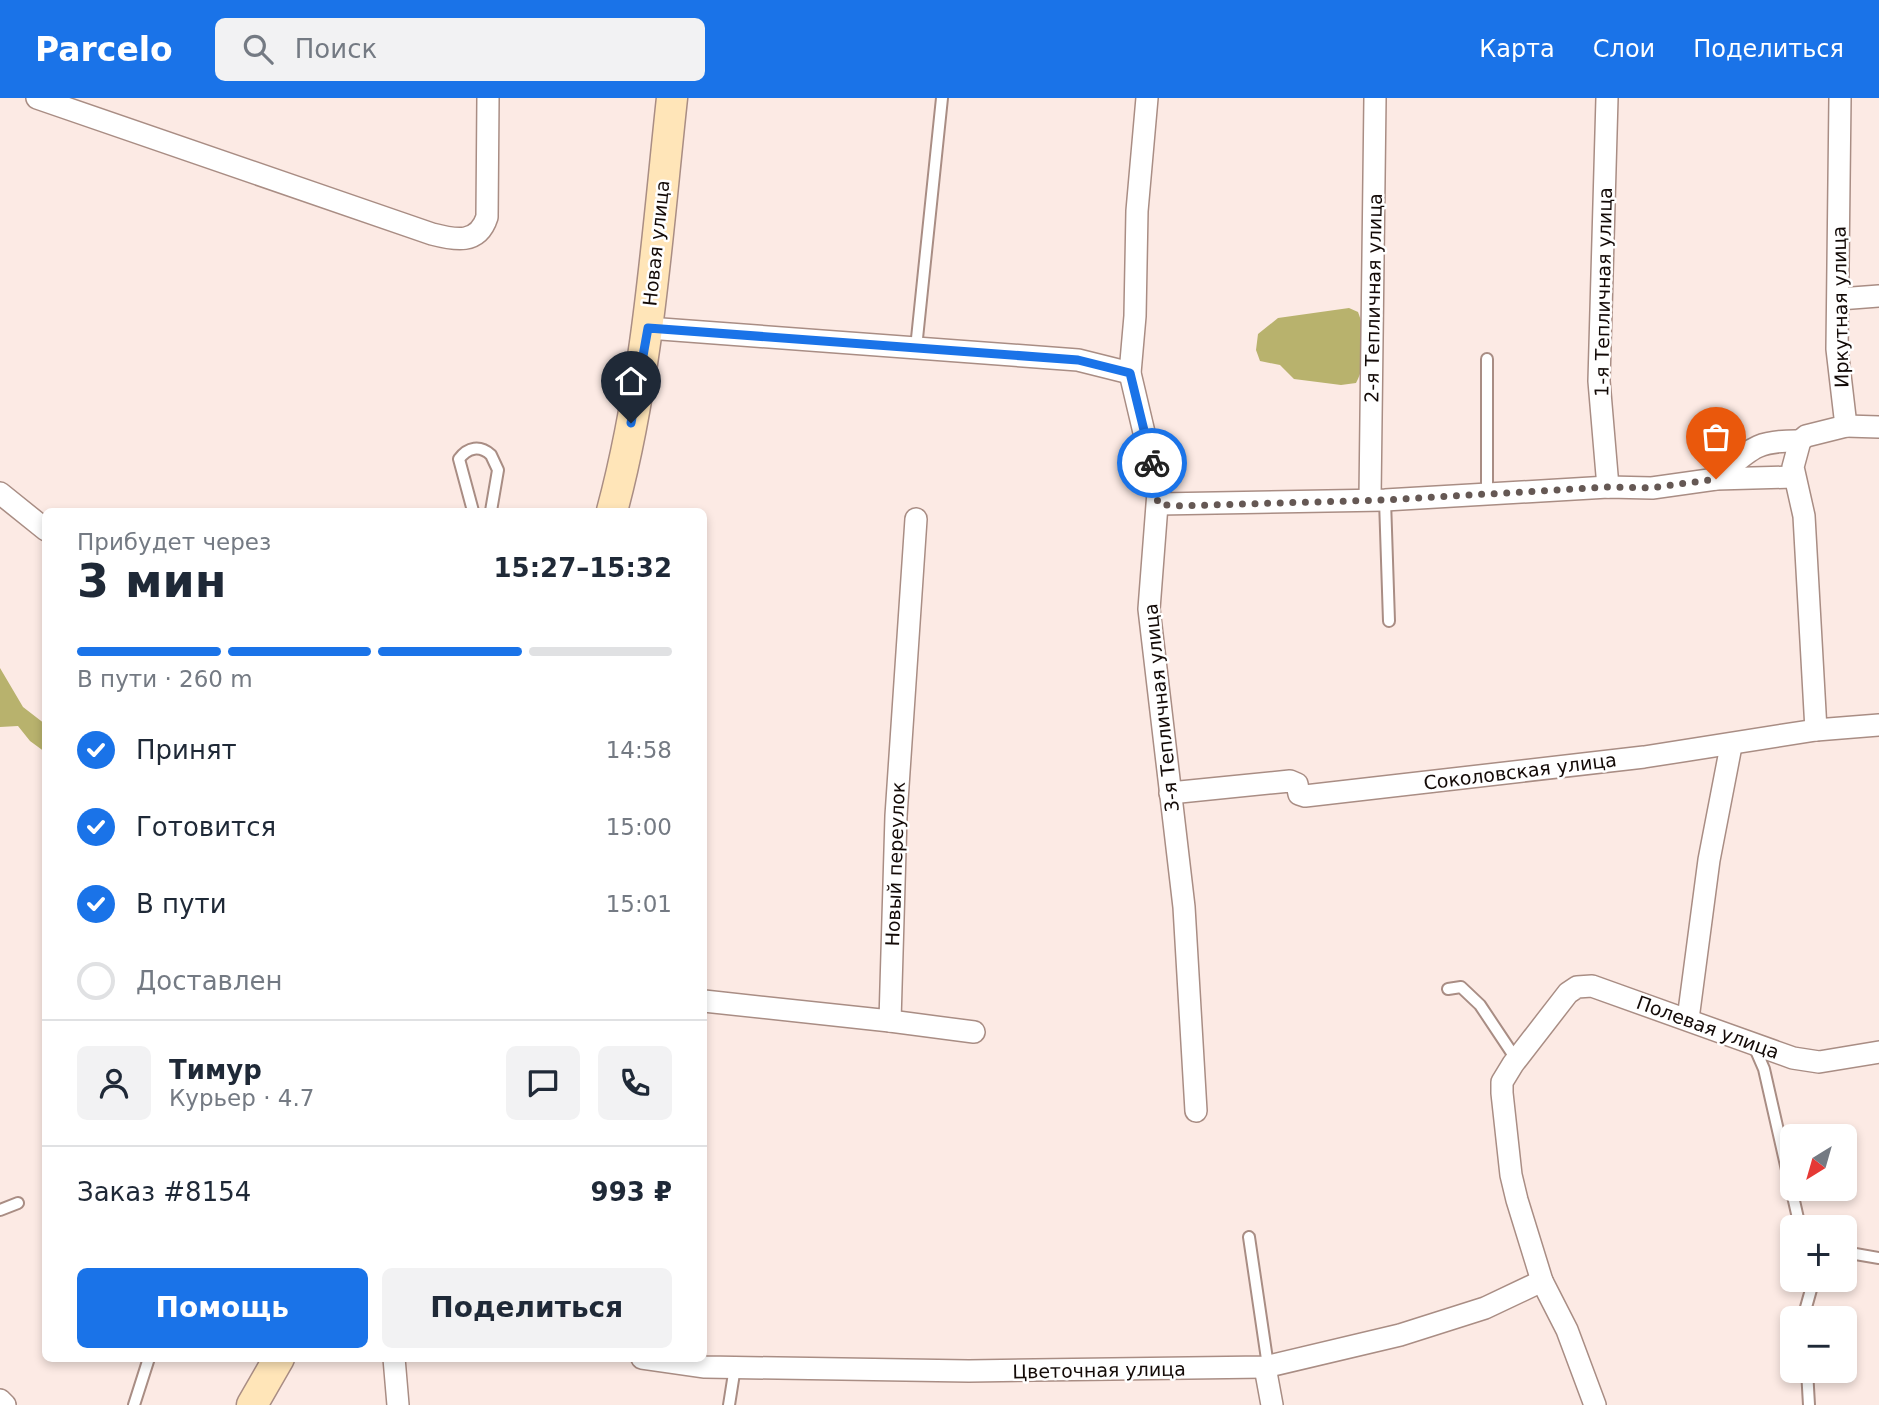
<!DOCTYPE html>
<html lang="ru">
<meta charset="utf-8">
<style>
:root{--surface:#fff;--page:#f2f2f3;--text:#1f2937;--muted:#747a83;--line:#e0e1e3;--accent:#1a73e8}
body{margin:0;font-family:"DejaVu Sans",sans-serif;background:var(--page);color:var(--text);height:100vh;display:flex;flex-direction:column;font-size:26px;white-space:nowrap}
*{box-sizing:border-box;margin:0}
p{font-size:23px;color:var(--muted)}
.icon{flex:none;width:38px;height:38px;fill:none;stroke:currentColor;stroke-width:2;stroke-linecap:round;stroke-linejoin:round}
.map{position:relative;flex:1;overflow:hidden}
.panel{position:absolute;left:42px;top:410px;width:665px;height:854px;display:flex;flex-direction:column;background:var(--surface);border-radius:10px;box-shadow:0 4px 10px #0003}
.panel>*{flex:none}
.needle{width:46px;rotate:217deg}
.fabs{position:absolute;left:1780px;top:1026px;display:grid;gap:14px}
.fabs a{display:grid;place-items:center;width:77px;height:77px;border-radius:10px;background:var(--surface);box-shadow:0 4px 10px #0003;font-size:35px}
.pin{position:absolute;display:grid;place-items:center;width:60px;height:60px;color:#fff;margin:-72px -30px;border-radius:50% 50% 50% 0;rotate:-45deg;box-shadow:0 0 7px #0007}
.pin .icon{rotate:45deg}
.courier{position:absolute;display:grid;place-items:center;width:70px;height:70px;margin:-35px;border:5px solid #1a73e8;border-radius:50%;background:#fff;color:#222;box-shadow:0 2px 9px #0007}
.head em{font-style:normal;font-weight:600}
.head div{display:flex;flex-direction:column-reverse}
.head{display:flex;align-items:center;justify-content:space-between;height:119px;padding:0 35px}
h1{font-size:46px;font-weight:600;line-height:52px}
.bar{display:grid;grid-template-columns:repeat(4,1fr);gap:10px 7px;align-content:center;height:84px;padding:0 35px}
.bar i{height:9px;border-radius:5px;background:var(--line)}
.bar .on{background:var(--accent)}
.bar p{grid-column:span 4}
.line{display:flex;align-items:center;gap:18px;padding:0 35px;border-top:2px solid var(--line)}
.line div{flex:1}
.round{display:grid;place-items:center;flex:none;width:74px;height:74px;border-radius:10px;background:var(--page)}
ol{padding:0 35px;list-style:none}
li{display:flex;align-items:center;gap:21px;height:77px}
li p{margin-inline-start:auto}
li .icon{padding:7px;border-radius:50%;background:var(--accent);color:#fff;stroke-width:4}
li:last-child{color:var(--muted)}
li i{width:38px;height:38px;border:4px solid var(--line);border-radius:50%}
.primary-button{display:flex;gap:14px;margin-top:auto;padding:14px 35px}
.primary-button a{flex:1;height:80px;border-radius:10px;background:var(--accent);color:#fff;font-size:28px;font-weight:600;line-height:80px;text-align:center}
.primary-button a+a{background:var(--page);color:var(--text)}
header{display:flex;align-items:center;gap:42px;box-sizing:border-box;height:98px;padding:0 35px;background:var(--accent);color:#fff}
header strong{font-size:33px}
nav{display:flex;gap:38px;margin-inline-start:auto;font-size:24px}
.search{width:490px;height:63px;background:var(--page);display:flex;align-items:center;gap:18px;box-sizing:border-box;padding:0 24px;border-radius:10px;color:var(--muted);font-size:26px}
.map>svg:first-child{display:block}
.forest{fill:#b8b26d}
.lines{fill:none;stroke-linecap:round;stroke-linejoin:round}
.lane-casing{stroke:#a98d84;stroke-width:14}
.street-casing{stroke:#a98d84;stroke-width:24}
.secondary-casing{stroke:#a98d84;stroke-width:33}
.lane{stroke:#fff;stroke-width:10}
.street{stroke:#fff;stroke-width:21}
.secondary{stroke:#ffe5b8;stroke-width:30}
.done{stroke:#655854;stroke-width:7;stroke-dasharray:0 12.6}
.route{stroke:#1a73e8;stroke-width:9}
.labels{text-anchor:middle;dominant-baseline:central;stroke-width:5;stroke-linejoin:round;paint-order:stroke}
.street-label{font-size:19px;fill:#130a07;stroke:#fff}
</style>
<header>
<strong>Parcelo</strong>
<div class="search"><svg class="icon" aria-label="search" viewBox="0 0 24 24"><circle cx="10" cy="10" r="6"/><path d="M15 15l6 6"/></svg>Поиск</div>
<nav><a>Карта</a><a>Слои</a><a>Поделиться</a></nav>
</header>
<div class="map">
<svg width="1879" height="1307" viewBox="0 0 1879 1307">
<rect width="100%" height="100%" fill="#fceae4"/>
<g class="forest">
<path d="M 1349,210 L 1358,214 C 1366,234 1367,266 1356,285 L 1341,287 L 1294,281 L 1280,267 L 1260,263 L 1256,252 L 1258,236 L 1278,220 Z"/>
<polygon points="0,570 23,609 45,626 45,654 30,643 18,628 0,629"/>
</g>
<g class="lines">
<defs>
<g id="lane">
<polyline points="916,250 942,0"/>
<polyline points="1487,396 1487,261"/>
<polyline points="1385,402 1389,523"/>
<path d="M 473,413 L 459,361 C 468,349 480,347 491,357 L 498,372 L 491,413"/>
<polyline points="1448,891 1461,889 1480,907 1516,961"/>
<polyline points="1754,948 1764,971 1800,1129"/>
<polyline points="0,1112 18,1105"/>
<polyline points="1249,1139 1268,1268"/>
<polyline points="1844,1154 1879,1160"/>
<polyline points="1803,1220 1814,1181"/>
<polyline points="1807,1272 1809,1307"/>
<polyline points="134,1307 149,1260"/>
<polyline points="729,1307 735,1269"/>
</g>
<g id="street">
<path d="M 37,0 L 432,136 C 455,142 478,147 487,119 L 488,0"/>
<polyline points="1147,0 1137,113 1135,218 1130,275 1158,394 1149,511 1184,809 1196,1013"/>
<polyline points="1607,0 1599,283 1608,389"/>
<polyline points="1839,201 1879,198"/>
<polyline points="648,230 1078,262 1130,275"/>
<polyline points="1846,328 1879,329"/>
<path d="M 1716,381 C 1750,352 1754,342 1800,343"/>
<polyline points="0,395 46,432"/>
<polyline points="1370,400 1375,0"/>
<polyline points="1159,406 1385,402 1608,389 1652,390 1716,381 1793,379"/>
<polyline points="1816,632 1804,418 1793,369 1800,343 1806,338 1846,328 1837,251 1840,0"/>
<polyline points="1170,695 1290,683 1297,686 1299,696 1305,698 1644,659 1816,632 1879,627"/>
<polyline points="704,903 890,923 896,718 916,421"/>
<polyline points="1688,921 1709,762 1731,648"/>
<polyline points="890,923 974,934"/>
<polyline points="394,1260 398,1307"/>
<polyline points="642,1260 705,1269 969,1273 1265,1269 1400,1237 1485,1210 1542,1183"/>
<polyline points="1265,1269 1272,1307"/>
<polyline points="0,1302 5,1307"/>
<polyline points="1595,1307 1567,1232 1542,1183 1517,1102 1511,1077 1502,995 1502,984 1513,966 1568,895 1577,889 1592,888 1793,960 1819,964 1879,954"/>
</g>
<g id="secondary">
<path d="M 612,413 C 648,279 657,138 672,0"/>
<polyline points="252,1307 279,1260"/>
</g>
</defs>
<use href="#lane" class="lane-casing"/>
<use href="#street" class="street-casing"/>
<use href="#secondary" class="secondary-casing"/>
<use href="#lane" class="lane"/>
<use href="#street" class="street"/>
<use href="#secondary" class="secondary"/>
</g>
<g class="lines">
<polyline class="done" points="1152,365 1158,406 1174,408 1385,402 1608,389 1651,390 1716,381"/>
<polyline class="route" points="631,325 648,230 1078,262 1130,275 1152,365"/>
</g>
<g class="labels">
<g class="street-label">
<text transform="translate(656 145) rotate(-84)">Новая улица</text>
<text transform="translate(1603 194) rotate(-89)">1-я Тепличная улица</text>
<text transform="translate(1373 200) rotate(-89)">2-я Тепличная улица</text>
<text transform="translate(1840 209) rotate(-91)">Иркутная улица</text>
<text transform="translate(1161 610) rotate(-96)">3-я Тепличная улица</text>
<text transform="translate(1520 673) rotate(-7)">Соколовская улица</text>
<text transform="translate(895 766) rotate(-88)">Новый переулок</text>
<text transform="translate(1708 929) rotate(20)">Полевая улица</text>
<text transform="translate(1099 1272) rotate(-1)">Цветочная улица</text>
</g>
</g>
</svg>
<div class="fabs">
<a><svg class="needle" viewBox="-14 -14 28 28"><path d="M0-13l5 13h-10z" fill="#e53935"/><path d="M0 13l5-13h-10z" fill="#747a83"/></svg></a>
<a>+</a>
<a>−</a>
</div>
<div class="pin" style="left:1716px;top:381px;background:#ea580c"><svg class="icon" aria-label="bag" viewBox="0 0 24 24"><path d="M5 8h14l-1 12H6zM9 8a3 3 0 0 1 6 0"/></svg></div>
<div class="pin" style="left:631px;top:325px;background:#1f2937"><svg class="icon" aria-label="home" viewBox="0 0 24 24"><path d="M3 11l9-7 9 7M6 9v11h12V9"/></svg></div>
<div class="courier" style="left:1152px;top:365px"><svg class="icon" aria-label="bike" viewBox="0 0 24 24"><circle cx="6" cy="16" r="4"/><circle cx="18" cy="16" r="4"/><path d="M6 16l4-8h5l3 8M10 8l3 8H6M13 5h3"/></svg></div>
<section class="panel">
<div class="head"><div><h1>3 мин</h1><p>Прибудет через</p></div><em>15:27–15:32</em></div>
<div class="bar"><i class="on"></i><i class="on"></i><i class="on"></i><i></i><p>В пути · 260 m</p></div>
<ol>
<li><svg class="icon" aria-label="check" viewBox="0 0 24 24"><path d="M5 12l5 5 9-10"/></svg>Принят<p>14:58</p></li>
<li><svg class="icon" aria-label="check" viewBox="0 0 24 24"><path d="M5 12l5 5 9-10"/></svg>Готовится<p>15:00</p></li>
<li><svg class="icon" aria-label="check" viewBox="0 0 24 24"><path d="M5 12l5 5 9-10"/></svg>В пути<p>15:01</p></li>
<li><i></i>Доставлен</li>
</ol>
<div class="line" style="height:126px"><a class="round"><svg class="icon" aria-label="person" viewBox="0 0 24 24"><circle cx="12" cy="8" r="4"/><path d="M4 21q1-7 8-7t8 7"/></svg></a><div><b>Тимур</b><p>Курьер · 4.7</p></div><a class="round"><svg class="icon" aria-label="chat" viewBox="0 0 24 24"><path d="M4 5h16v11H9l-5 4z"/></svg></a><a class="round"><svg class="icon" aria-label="phone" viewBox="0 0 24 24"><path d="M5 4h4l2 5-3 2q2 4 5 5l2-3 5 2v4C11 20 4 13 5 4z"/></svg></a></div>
<div class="line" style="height:91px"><div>Заказ #8154</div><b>993 ₽</b></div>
<div class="primary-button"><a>Помощь</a><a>Поделиться</a></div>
</section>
</div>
